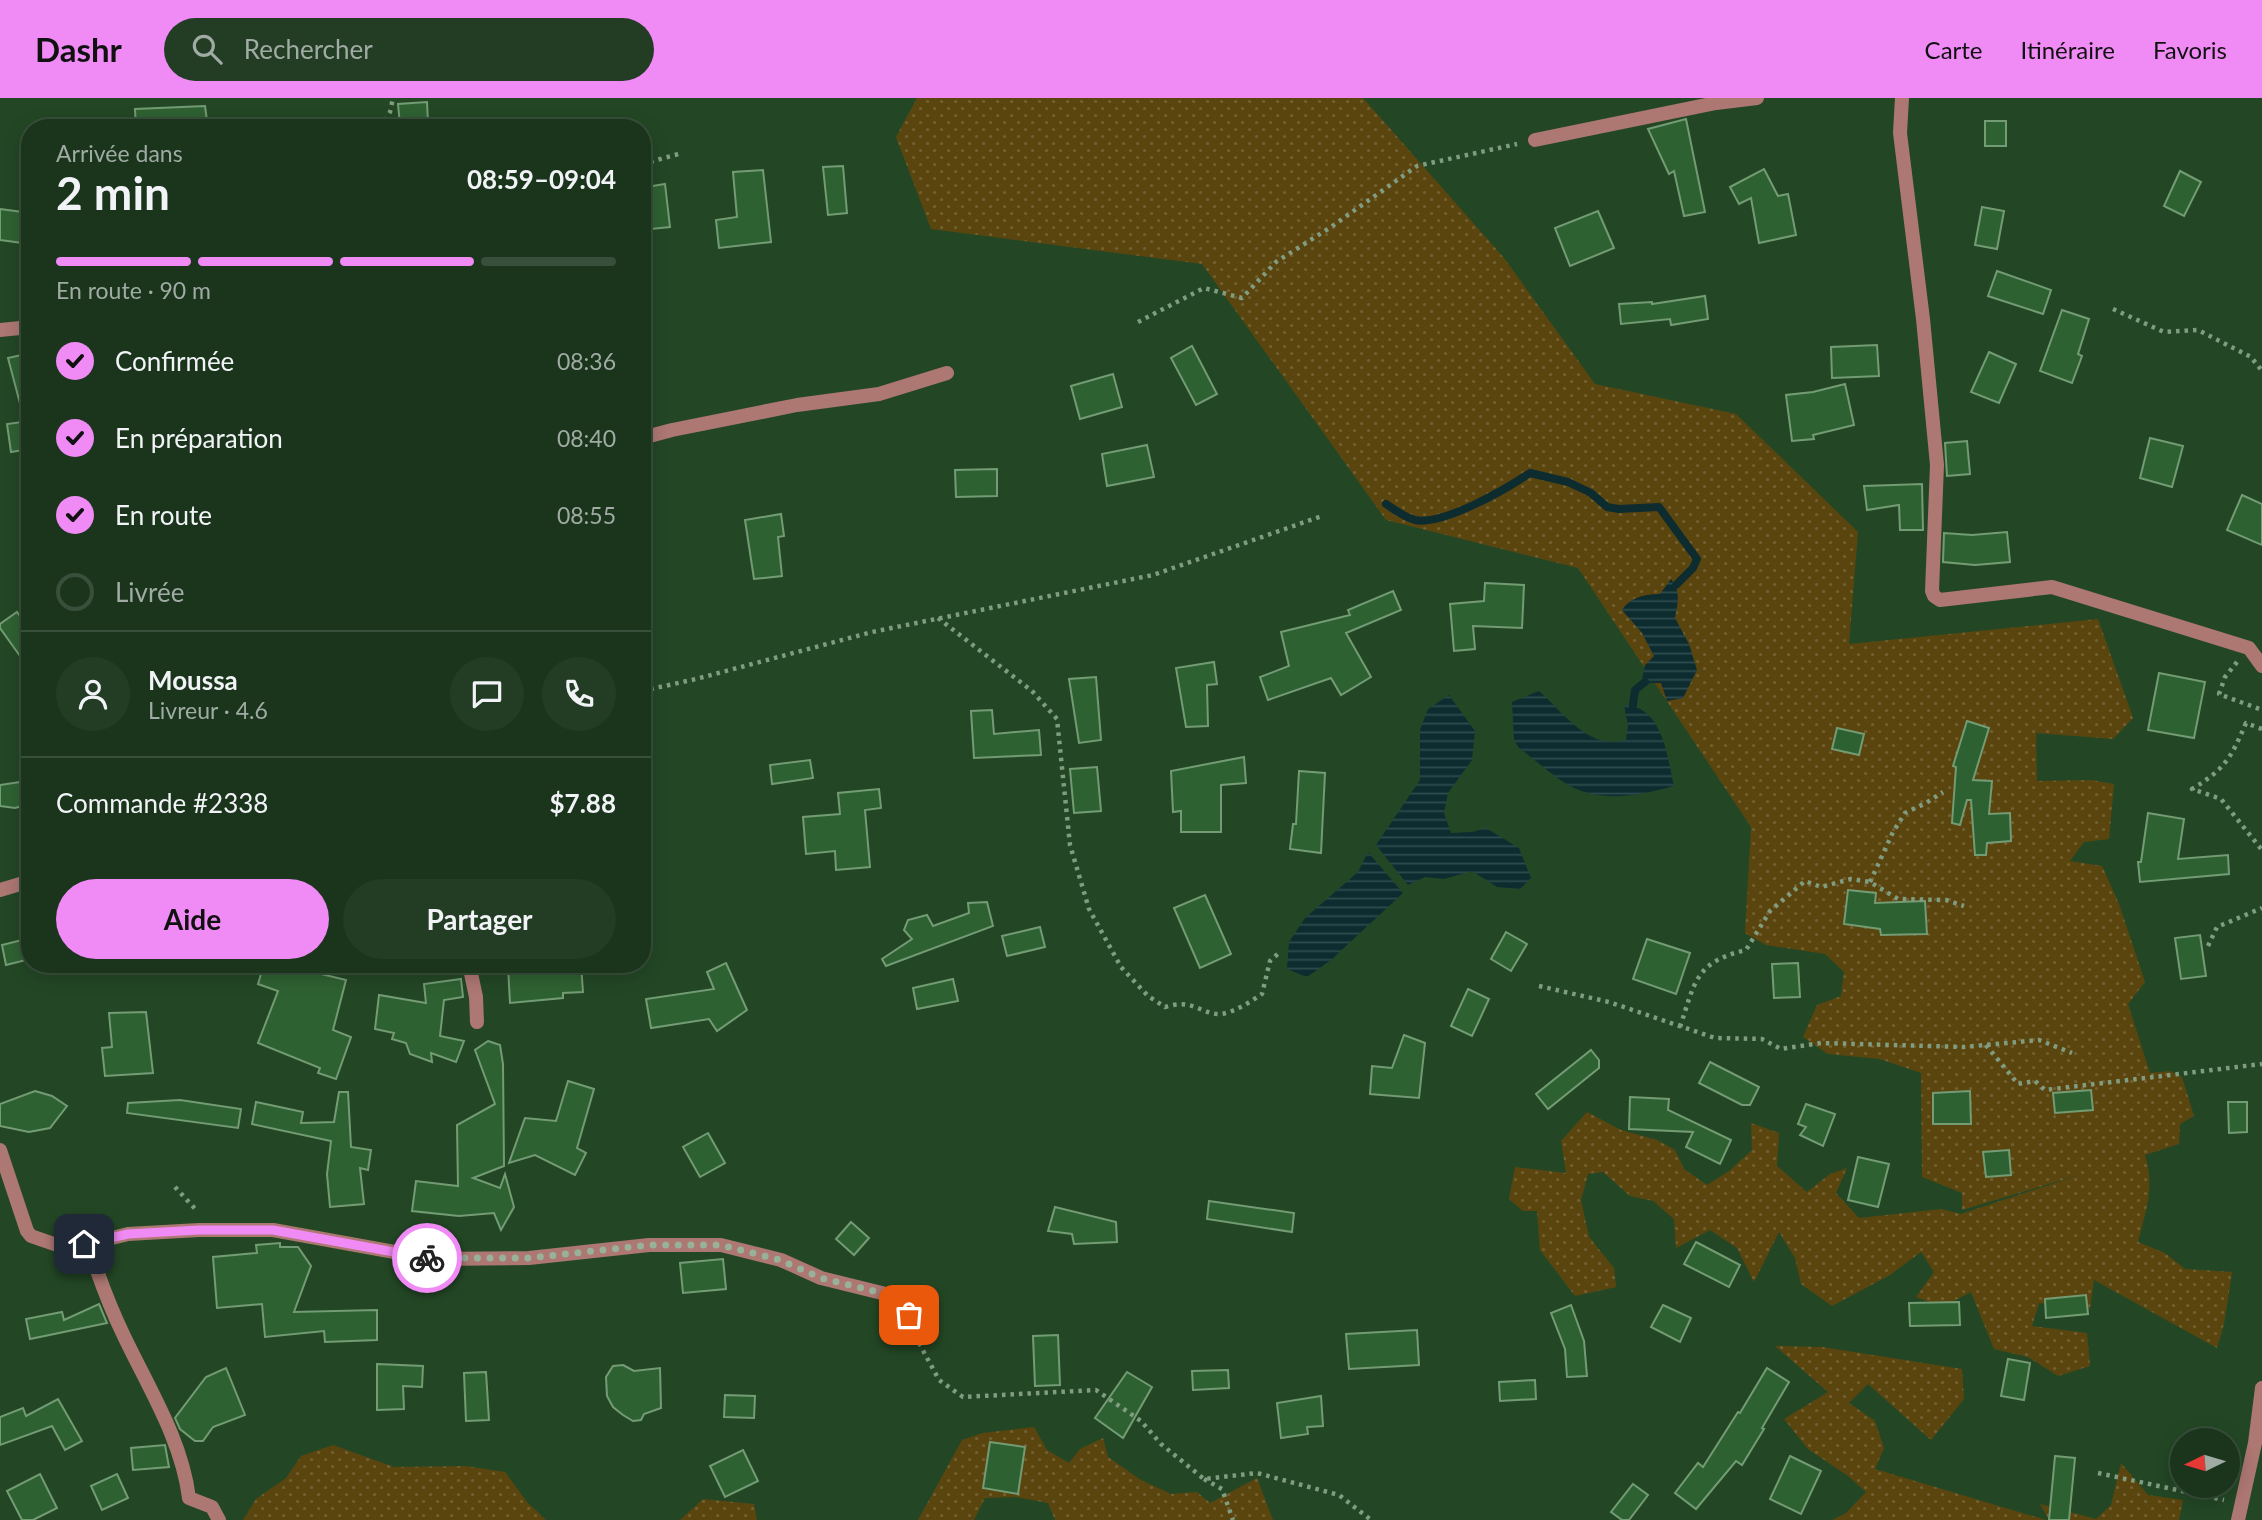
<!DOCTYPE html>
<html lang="fr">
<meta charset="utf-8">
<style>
:root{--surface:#1a351c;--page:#233d25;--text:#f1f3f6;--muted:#9faba3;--line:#38503b;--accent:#f08bf6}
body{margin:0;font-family:Lato,sans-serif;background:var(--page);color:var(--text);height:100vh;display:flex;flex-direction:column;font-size:26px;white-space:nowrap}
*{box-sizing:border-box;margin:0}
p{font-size:23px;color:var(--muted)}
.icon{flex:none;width:38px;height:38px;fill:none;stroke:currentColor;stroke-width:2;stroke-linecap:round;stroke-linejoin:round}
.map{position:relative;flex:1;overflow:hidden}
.details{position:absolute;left:21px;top:21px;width:630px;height:854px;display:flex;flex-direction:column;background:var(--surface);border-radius:28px;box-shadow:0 4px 18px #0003,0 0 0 2px var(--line)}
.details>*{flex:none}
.needle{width:46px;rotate:265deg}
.tools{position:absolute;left:2170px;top:1330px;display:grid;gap:14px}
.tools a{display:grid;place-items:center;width:70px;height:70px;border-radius:50%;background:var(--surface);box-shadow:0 4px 18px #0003,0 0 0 2px var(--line);font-size:35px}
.pin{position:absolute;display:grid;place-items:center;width:60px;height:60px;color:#fff;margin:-30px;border-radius:14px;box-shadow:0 4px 10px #0006}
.courier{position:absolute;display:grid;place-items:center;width:70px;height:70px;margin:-35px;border:5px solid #f08bf6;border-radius:50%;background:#fff;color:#222;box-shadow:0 2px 9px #0007}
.head em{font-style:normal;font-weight:700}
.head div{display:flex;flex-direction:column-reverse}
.head{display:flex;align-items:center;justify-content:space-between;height:119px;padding:0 35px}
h1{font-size:46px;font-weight:700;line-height:52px}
.bar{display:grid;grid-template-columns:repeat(4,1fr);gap:10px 7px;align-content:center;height:84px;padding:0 35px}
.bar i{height:9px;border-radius:5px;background:var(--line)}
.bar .on{background:var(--accent)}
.bar p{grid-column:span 4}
.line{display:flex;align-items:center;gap:18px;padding:0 35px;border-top:2px solid var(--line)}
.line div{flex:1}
.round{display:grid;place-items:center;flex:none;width:74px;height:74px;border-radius:37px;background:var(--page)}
ol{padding:0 35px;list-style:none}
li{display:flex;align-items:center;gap:21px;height:77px}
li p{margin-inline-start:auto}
li .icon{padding:7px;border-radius:50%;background:var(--accent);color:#111;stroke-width:4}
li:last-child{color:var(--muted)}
li i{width:38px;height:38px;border:4px solid var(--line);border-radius:50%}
.cta{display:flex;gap:14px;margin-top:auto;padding:14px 35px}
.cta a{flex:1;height:80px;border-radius:42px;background:var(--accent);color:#111;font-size:28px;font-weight:700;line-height:80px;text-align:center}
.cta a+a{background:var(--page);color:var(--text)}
header{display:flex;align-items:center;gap:42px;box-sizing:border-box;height:98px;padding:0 35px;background:var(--accent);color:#111}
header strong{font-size:33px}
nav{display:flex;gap:38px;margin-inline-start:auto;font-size:24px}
.search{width:490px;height:63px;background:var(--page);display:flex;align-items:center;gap:18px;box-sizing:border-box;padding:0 24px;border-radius:38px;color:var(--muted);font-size:26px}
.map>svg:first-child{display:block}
.grass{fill:url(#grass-dots)}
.water{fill:url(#water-rules)}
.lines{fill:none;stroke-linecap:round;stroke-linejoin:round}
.stream{stroke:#0c2c30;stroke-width:8}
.building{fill:#2e6132;stroke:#739b74;stroke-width:2}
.path{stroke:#809c81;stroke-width:4.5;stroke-dasharray:3.5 5;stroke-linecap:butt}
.street{stroke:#ad7772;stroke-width:14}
.done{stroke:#98b299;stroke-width:7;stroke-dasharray:0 12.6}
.route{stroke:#f08bf6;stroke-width:9}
</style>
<header>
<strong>Dashr</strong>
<div class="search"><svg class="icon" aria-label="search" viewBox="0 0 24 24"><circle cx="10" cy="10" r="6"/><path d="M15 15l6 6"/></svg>Rechercher</div>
<nav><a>Carte</a><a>Itinéraire</a><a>Favoris</a></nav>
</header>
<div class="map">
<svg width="2262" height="1422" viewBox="0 0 2262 1422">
<defs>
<pattern id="grass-dots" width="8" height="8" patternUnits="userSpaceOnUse" patternTransform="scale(1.75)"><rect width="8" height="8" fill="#5b450f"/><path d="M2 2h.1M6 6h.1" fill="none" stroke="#726031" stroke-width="1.8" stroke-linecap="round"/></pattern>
<pattern id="water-rules" width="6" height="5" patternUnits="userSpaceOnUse" patternTransform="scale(1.75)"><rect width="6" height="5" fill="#0c2c30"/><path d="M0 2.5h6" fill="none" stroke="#2f4b4d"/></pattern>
</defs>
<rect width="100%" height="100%" fill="#234725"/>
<g class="grass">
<path d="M 917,0 L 1363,0 L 1504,160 L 1595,286 L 1736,316 L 1858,434 L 1849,546 L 2098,521 L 2133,620 L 2113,641 L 2036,635 L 2037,683 L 2091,682 L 2114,686 L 2109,741 L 2084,744 L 2070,763 L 2102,768 L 2119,806 L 2145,884 L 2128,906 L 2150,975 L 2170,973 L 2182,979 L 2194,1018 L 2180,1026 L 2179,1046 L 2145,1057 C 2155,1090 2146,1112 2138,1144 L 2165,1155 L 2185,1171 L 2232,1174 L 2224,1226 L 2217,1250 L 2094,1182 L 2090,1211 L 2039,1205 L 2032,1228 L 2087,1235 L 2090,1268 L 2058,1278 L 2028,1259 L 1994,1251 L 1971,1194 L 1942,1209 L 1916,1199 L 1934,1174 L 1921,1154 L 1890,1177 L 1832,1208 L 1801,1186 L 1795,1160 L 1779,1134 L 1754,1184 L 1737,1150 L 1710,1132 L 1676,1150 L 1674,1121 L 1653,1103 L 1630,1098 L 1603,1074 L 1588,1076 L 1581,1102 L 1589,1139 L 1614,1170 L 1616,1189 L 1575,1198 L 1540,1152 L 1537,1113 L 1523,1113 L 1509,1101 L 1515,1069 L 1566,1075 L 1561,1043 L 1587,1014 L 1621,1032 L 1657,1042 L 1675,1052 L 1684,1071 L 1707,1087 L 1729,1073 L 1752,1052 L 1751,1025 L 1779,1035 L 1777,1068 L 1807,1094 L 1830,1076 L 1847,1070 L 1836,1095 L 1859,1120 L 1941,1111 L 1961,1116 L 2082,1076 L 1962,1112 L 1962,1095 L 1922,1079 L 1921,975 L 1880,961 L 1828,956 L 1803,939 L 1817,907 L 1841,898 L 1844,874 L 1825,856 L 1766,847 L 1745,835 L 1751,729 L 1578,470 L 1386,422 L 1202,166 L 931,131 L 896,39 Z"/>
<polygon points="1775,1248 1822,1249 1962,1271 1964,1301 1931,1342 1868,1286 1849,1305 1875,1323 1884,1350 1875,1371 2046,1422 1832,1422 1846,1415 1866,1394 1848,1378 1808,1351 1784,1321 1828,1294"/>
<polygon points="1034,1329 1047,1352 1069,1365 1080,1351 1103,1340 1108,1359 1141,1382 1171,1396 1197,1394 1210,1405 1257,1380 1273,1422 1055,1422 1048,1405 1016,1399 985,1400 974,1422 918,1422 962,1342 983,1335"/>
<polygon points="333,1347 394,1369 465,1368 505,1374 527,1404 546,1422 243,1422 256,1401 286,1380 301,1358"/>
<polygon points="2121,1365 2148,1397 2183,1402 2179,1422 2049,1422 2040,1406 2096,1421 2111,1407"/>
<polygon points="703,1401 754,1406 757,1422 680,1422"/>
</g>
<g class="water">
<path d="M 1671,481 C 1681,494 1678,505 1675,520 L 1689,546 L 1697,572 L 1683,600 L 1667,603 L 1661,585 L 1647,585 L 1642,581 L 1645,567 L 1654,558 L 1642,535 L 1622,512 C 1630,499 1646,496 1660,496 Z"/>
<path d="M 1539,593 C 1564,615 1589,653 1626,642 L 1628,628 L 1624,607 C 1663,608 1667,658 1674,688 C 1641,697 1604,705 1572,689 C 1553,679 1536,662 1519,650 L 1514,642 L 1512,604 Z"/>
<polygon points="1449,597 1475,633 1472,662 1448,695 1444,715 1451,735 1472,734 1486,730 1519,750 1531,780 1520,791 1497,789 1472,773 1444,781 1425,779 1408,787 1376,747 1420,682 1420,632 1428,611"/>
<polygon points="1368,754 1403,795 1331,862 1307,879 1287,871 1289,844 1305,820 1358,774"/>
</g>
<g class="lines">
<g class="stream">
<path d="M 1386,406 C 1395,412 1404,419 1415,422 C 1443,428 1506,391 1530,375 L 1568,384 L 1591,395 L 1607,409 L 1619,411 L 1659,409 L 1697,461 L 1693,470 L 1676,487"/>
<polyline points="1633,607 1635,592 1645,584"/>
</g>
</g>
<g class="building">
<polygon points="427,4 428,25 400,27 398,6"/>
<polygon points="205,8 208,30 136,30 135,11"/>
<polygon points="1686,21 1705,114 1684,118 1674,73 1669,76 1648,31"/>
<rect x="1985" y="23" width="21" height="25"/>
<polygon points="843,68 847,115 828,117 823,69"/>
<polygon points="1764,71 1778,98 1788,96 1796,137 1759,145 1751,100 1739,106 1730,89"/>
<polygon points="763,72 771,144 719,150 716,122 737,119 733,74"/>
<polygon points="2180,73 2201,84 2184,118 2164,108"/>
<polygon points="665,86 670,129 651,131 646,89"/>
<polygon points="1982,109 2004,113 1997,151 1975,147"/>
<polygon points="0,111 30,115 30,146 0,142"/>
<polygon points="1598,113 1614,150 1570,168 1555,130"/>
<polygon points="1997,173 2051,192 2043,216 1988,198"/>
<polygon points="1705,198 1708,221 1671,227 1670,221 1621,226 1619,206 1652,204 1652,206"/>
<polygon points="2062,212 2089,221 2078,256 2082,258 2072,285 2040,273"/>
<polygon points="1877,247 1879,278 1832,280 1831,249"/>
<polygon points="1192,248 1217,296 1196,307 1171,260"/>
<polygon points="1989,254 2016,266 1999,305 1971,294"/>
<polygon points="30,255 30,316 23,317 8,260"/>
<polygon points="1113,276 1122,309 1080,321 1071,288"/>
<polygon points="1845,286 1854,327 1813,337 1814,341 1792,343 1786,297 1813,294"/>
<polygon points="30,323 30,351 11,354 7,326"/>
<polygon points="2150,340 2183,348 2172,389 2140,380"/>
<polygon points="1967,343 1970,376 1947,378 1945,345"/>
<polygon points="1147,347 1154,379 1107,388 1102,356"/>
<polygon points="997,371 997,398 956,399 955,372"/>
<polygon points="1922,386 1923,432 1900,432 1899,407 1867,412 1864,388"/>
<polygon points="2242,397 2262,406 2262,447 2227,432"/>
<polygon points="781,416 784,438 778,439 782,478 754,481 745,422"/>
<polygon points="2007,434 2010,464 1975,467 1943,464 1944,435 1972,437"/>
<polygon points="1485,485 1524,487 1522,530 1473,528 1475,551 1454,553 1450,506 1484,503"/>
<polygon points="1393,493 1401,512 1346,535 1371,579 1341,597 1331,580 1268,602 1260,579 1289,568 1281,534 1350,517 1348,512"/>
<polygon points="17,514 30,532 30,572 0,530 0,526"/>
<polygon points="1214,564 1217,586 1207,587 1208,628 1186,629 1176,570"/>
<polygon points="2159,575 2205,584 2194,640 2148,632"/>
<polygon points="1096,579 1101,642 1079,645 1069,581"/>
<polygon points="992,612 994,636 1039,632 1041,657 974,660 971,613"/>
<polygon points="1967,623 1989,630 1973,682 1992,683 1989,716 2010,715 2011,743 1987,745 1986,757 1975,757 1971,702 1967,702 1960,727 1952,725 1956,669 1953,668"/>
<polygon points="1837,630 1864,636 1859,657 1832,651"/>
<polygon points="1244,659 1246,685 1221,687 1221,734 1181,734 1181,713 1173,714 1171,673"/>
<polygon points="810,662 813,680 772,686 770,667"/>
<polygon points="1097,669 1101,713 1074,715 1070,671"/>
<polygon points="1299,673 1325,675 1321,755 1290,751 1293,726 1296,726"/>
<polygon points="20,684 30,688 30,706 15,710 0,708 0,687"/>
<polygon points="879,691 881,710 865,712 870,769 836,772 835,753 806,756 803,719 840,716 838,695"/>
<polygon points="2148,715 2184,721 2178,761 2228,757 2229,776 2140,784 2138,764 2141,764"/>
<polygon points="1848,792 1876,795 1875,805 1925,803 1927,836 1881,837 1880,831 1844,826"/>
<polygon points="1205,797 1231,856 1200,870 1174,810"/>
<polygon points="987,804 993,828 886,868 882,861 912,841 904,832 908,822 927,817 933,828 969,815 968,805"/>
<polygon points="1040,829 1045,849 1007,858 1002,838"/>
<polygon points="1506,834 1527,846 1511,873 1491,861"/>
<polygon points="2200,837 2206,878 2181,881 2175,840"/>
<polygon points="30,840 30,861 6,867 2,847"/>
<polygon points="1647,841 1690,855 1676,896 1633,881"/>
<polygon points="726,865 747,912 717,933 709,921 651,930 646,901 714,891 707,874"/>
<polygon points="1798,865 1800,899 1774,900 1772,866"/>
<polygon points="264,866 296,866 296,870 346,882 333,932 351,939 336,981 318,975 320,970 258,945 278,893 258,886"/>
<polygon points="526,866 581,866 583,894 563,895 563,900 510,905 508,868"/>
<polygon points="461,881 463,899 444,902 440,938 464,943 456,964 431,955 432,964 410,956 406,945 392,941 394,935 375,931 379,897 426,905 424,886"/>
<polygon points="953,881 958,903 917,911 913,890"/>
<polygon points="1468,891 1489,901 1472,938 1451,928"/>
<polygon points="146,914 153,975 105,978 102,950 112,949 109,915"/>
<polygon points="1404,937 1425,945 1419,1000 1370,996 1372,968 1392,970"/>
<polygon points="488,943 500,947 503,966 504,1068 473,1080 500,1090 505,1076 514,1109 501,1132 494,1115 459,1118 412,1113 416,1083 458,1088 457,1027 495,1006 475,952"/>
<polygon points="1591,952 1599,962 1599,970 1548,1011 1536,996"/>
<polygon points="1710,964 1759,989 1750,1007 1742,1007 1699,985"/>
<polygon points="568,983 594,991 577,1050 586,1055 575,1077 535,1057 509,1065 525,1020 556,1023"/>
<polygon points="2091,992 2093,1012 2055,1015 2053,995"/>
<polygon points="35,993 52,998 67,1008 50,1030 29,1034 0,1028 0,1006"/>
<polygon points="1970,993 1971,1026 1933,1026 1933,995"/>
<polygon points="339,994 348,994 351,1049 371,1052 368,1072 360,1070 364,1106 330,1109 327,1076 331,1043 252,1026 256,1004 303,1014 301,1025 334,1024"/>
<polygon points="1630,999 1669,1001 1668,1012 1731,1042 1720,1066 1686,1049 1693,1034 1629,1031"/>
<polygon points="180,1002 241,1011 238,1030 127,1015 128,1005"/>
<polygon points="2228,1004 2247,1004 2247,1034 2229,1035"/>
<polygon points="1806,1006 1835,1016 1823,1048 1800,1037 1806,1029 1798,1026"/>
<polygon points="708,1035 725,1065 700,1079 683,1049"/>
<polygon points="2009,1052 2011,1077 1986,1079 1983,1054"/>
<polygon points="1858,1059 1889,1066 1878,1109 1848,1102"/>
<polygon points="1209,1103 1294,1115 1292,1134 1207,1121"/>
<polygon points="1055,1109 1116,1124 1117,1144 1074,1146 1072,1136 1048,1133"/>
<polygon points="851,1124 869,1140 854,1157 836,1141"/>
<polygon points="1696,1144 1740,1167 1729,1189 1684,1166"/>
<polygon points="280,1145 280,1149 298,1149 311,1168 294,1214 377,1212 377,1242 325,1244 324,1233 265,1239 262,1206 217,1210 213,1159 257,1155 256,1147"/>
<polygon points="723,1161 726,1191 683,1195 680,1165"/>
<polygon points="2086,1197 2088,1216 2046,1220 2045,1201"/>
<polygon points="1959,1204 1960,1227 1910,1228 1909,1205"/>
<polygon points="99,1206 107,1225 30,1241 26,1221 62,1214 64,1222"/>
<polygon points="1571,1207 1584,1243 1587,1278 1567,1279 1565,1251 1551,1215"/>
<polygon points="1663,1207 1691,1220 1680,1244 1651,1229"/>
<polygon points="1417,1232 1419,1267 1349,1271 1346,1236"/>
<polygon points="1058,1237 1060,1287 1035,1288 1033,1238"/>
<polygon points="2008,1261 2030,1265 2024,1302 2001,1298"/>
<polygon points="377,1266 423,1268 422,1289 403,1288 404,1311 377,1312"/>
<polygon points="623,1267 634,1273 660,1270 661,1310 644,1316 641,1322 633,1323 623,1317 613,1309 607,1298 606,1279 613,1268"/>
<polygon points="226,1270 245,1317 213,1329 203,1343 195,1343 180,1331 175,1320 206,1279"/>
<polygon points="1767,1270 1789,1284 1762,1330 1764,1331 1742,1367 1736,1363 1696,1411 1675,1395 1698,1365 1703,1369 1738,1314 1740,1315"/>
<polygon points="1228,1272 1229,1290 1193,1292 1192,1273"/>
<polygon points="486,1274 489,1322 466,1323 464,1275"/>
<polygon points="1127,1274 1152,1289 1123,1340 1095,1320"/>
<polygon points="1535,1282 1536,1301 1500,1303 1499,1284"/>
<polygon points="725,1297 755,1298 754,1320 724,1319"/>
<polygon points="1321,1298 1323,1328 1307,1329 1308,1336 1281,1340 1277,1305"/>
<polygon points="58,1301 82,1343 65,1352 52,1328 0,1347 0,1319 23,1310 26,1318"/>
<polygon points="990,1344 1025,1349 1018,1396 983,1390"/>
<polygon points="165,1347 169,1369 133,1372 131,1350"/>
<polygon points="743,1352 758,1383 725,1399 710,1368"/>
<polygon points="1790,1358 1821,1373 1801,1416 1770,1401"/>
<polygon points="2055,1358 2075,1360 2069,1422 2049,1422"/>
<polygon points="40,1376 57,1410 33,1422 22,1422 7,1393"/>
<polygon points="117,1376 128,1400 102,1412 91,1388"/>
<polygon points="1633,1386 1648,1397 1629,1422 1622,1422 1611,1414"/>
</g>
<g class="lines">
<g class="path">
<polyline points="381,30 390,14 393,0"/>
<polyline points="642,66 682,55"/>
<polyline points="2113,211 2164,234 2198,232 2251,259 2262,273"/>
<polyline points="1138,224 1204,190 1242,200 1276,164 1331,129 1417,68 1517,46"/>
<path d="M 938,520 L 1032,593 L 1057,621 L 1070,747 L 1089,811 L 1121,869 L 1148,898 L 1165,909 C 1172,907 1181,905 1188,907 C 1199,909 1209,917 1221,916 C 1235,914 1250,904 1262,896 L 1270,863 L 1280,854"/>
<polyline points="2237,564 2225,579 2219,596 2262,612"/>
<polyline points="642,593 696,581 872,534 1153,477 1322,418"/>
<path d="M 2262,631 L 2246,625 C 2231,660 2225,671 2192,691 L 2221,701 L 2262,752"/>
<polyline points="1870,784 1893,734 1905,715 1926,705 1943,694"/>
<polyline points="2208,848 2217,829 2262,810"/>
<polyline points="1539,888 1609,904 1715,940 1762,941 1781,951 1821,945 1964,949 2039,942 2072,955"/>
<path d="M 1680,929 C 1695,884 1695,864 1746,852 L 1770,813 L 1805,783 L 1821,789 L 1851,781 L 1870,784 L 1898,801 L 1946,802 L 1964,808"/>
<polyline points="1986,947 2018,986 2035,983 2045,992 2262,966"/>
<polyline points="175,1089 198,1114"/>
<polyline points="919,1245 939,1282 963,1299 1096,1292 1141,1323 1161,1346 1204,1381 1257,1375 1339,1397 1371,1422"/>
<polyline points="2098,1375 2224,1402"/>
<polyline points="1204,1381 1222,1391 1233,1422"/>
</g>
<g class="street">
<polyline points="1902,0 1900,35 1923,221 1937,367 1932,493 1934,498 1940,502 2052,489 2249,550 2262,568"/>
<polyline points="1535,42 1716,5 1757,0"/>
<polyline points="0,232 30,229"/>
<polyline points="642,340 672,332 797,307 879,296 947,275"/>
<polyline points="0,792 30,783"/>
<polyline points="469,866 476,899 477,924"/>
<polyline points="0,1052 27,1133 31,1138 54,1146 88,1146 128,1136 199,1132 273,1132 433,1161 529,1160 649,1147 721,1147 781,1162 821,1180 898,1199 903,1202 911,1231"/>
<path d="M 88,1146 C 98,1177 109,1207 123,1236 C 148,1289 182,1342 189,1400 L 212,1409 L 219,1422"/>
<polyline points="2238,1422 2255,1345 2262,1290"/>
</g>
</g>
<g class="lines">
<polyline class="done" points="427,1160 529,1160 649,1147 721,1147 780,1162 821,1180 898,1199 903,1202 909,1217"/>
<polyline class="route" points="84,1146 128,1136 199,1132 273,1132 427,1160"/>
</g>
</svg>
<div class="tools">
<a><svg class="needle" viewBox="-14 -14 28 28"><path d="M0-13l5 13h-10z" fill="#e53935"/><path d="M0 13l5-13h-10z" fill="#9faba3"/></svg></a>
</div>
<div class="pin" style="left:909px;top:1217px;background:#ea580c"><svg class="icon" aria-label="bag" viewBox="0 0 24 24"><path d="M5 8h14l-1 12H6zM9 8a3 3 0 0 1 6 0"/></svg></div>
<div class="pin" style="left:84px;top:1146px;background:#1f2937"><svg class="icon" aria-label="home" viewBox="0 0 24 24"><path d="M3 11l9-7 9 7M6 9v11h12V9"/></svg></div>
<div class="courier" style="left:427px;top:1160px"><svg class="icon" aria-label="bike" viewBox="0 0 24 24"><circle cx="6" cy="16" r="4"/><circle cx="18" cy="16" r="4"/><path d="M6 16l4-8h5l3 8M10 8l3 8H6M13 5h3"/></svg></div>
<section class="details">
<div class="head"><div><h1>2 min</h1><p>Arrivée dans</p></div><em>08:59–09:04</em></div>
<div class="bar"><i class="on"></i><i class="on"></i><i class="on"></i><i></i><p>En route · 90 m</p></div>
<ol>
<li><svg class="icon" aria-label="check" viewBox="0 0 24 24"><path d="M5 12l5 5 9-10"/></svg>Confirmée<p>08:36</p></li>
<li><svg class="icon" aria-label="check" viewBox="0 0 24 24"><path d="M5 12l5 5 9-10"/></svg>En préparation<p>08:40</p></li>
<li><svg class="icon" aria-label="check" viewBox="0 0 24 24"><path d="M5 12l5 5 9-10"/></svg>En route<p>08:55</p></li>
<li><i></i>Livrée</li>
</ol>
<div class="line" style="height:126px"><a class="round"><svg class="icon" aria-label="person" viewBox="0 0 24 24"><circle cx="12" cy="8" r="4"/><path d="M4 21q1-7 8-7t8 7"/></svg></a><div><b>Moussa</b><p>Livreur · 4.6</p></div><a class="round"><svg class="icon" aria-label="chat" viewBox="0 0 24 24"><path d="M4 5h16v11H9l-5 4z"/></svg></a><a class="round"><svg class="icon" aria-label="phone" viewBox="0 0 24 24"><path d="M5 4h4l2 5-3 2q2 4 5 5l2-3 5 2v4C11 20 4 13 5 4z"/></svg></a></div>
<div class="line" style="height:91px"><div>Commande #2338</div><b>$7.88</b></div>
<div class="cta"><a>Aide</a><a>Partager</a></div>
</section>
</div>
